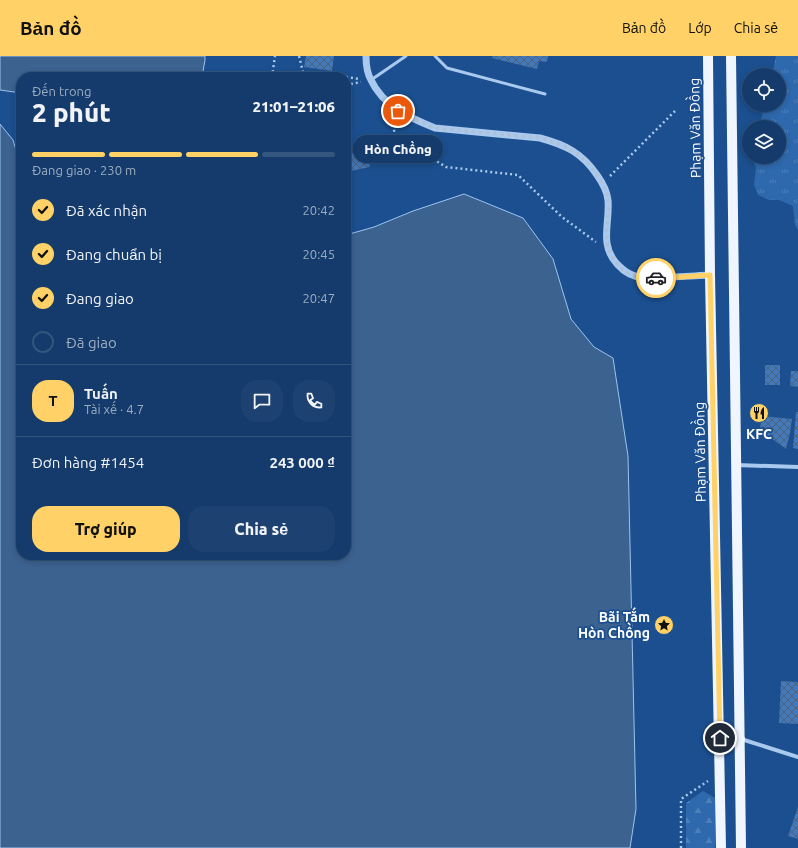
<!DOCTYPE html>
<html lang="vi">
<meta charset="utf-8">
<style>
:root{--surface:#143b6b;--page:#1d4271;--text:#f1f3f6;--muted:#9dadc1;--line:#33557e;--accent:#ffd166}
body{margin:0;font-family:Ubuntu,sans-serif;background:var(--page);color:var(--text);height:100vh;display:flex;flex-direction:column;font-size:15px;white-space:nowrap}
*{box-sizing:border-box;margin:0}
p{font-size:13px;color:var(--muted)}
.icon{flex:none;width:22px;height:22px;fill:none;stroke:currentColor;stroke-width:2;stroke-linecap:round;stroke-linejoin:round}
.map{position:relative;flex:1;overflow:hidden}
.side{position:absolute;left:16px;top:16px;width:335px;height:488px;display:flex;flex-direction:column;background:var(--surface);border-radius:16px;box-shadow:0 2px 6px #0003,0 0 0 1px var(--line)}
.side>*{flex:none}
.controls{position:absolute;left:742px;top:12px;display:grid;gap:8px}
.controls a{display:grid;place-items:center;width:44px;height:44px;border-radius:50%;background:var(--surface);box-shadow:0 2px 6px #0003,0 0 0 1px var(--line);font-size:20px}
.pin{position:absolute;display:grid;place-items:center;width:34px;height:34px;color:#fff;margin:-17px;border:2px solid #fff;border-radius:50%;box-shadow:0 1px 4px #0007}
.courier{position:absolute;display:grid;place-items:center;width:40px;height:40px;margin:-20px;border:3px solid #ffd166;border-radius:50%;background:#fff;color:#222;box-shadow:0 1px 5px #0007}
.bubble{position:absolute;height:28px;border-radius:14px;background:var(--surface);box-shadow:0 2px 6px #0003,0 0 0 1px var(--line);font-size:13px;font-weight:800;line-height:28px;text-align:center}
.headline em{font-style:normal;font-weight:800}
.headline div{display:flex;flex-direction:column-reverse}
.headline{display:flex;align-items:center;justify-content:space-between;height:68px;padding:0 16px}
h1{font-size:26px;font-weight:800;line-height:30px}
.bar{display:grid;grid-template-columns:repeat(4,1fr);gap:6px 4px;align-content:center;height:48px;padding:0 16px}
.bar i{height:5px;border-radius:3px;background:var(--line)}
.bar .selected{background:var(--accent)}
.bar p{grid-column:span 4}
.line{display:flex;align-items:center;gap:10px;padding:0 16px;border-top:1px solid var(--line)}
.line div{flex:1}
.round{display:grid;place-items:center;flex:none;width:42px;height:42px;border-radius:16px;background:var(--page)}
ol{padding:0 16px;list-style:none}
li{display:flex;align-items:center;gap:12px;height:44px}
li p{margin-inline-start:auto}
li .icon{padding:4px;border-radius:50%;background:var(--accent);color:#111;stroke-width:4}
li:last-child{color:var(--muted)}
li i{width:22px;height:22px;border:2px solid var(--line);border-radius:50%}
.cta{display:flex;gap:8px;margin-top:auto;padding:8px 16px}
.cta a{flex:1;height:46px;border-radius:16px;background:var(--accent);color:#111;font-size:16px;font-weight:800;line-height:46px;text-align:center}
.cta a+a{background:var(--page);color:var(--text)}
header{display:flex;align-items:center;gap:24px;box-sizing:border-box;height:56px;padding:0 20px;background:var(--accent);color:#111}
header strong{font-size:19px}
nav{display:flex;gap:22px;margin-inline-start:auto;font-size:14px}
.map>svg:first-child{display:block}
.grass{fill:url(#grass-tufts)}
.forest{fill:url(#forest-firs)}
.water{fill:#3c6290;stroke:#9cc4f0}
.building{fill:url(#building-cross-hatch)}
.lines{fill:none;stroke-linecap:round;stroke-linejoin:round}
.path{stroke:#a9c9ee;stroke-width:2.5;stroke-dasharray:2 3;stroke-linecap:butt}
.service{stroke:#a9c9ee;stroke-width:3}
.minor{stroke:#a9c9ee;stroke-width:4}
.tertiary{stroke:#a9c9ee;stroke-width:7}
.primary{stroke:#f0f6ff;stroke-width:10}
.done{stroke:#afc1d8;stroke-width:4;stroke-dasharray:0 7.2}
.route{stroke:#ffd166;stroke-width:5}
.labels{text-anchor:middle;dominant-baseline:central;stroke-width:3.5;stroke-linejoin:round;paint-order:stroke}
.street-label{font-size:14px;fill:#fff;stroke:#1b4f8f}
.poi-label{font-size:14px;font-weight:bold;fill:#fff;stroke:#1b4f8f}
</style>
<header>
<strong>Bản đồ</strong>
<nav><a>Bản đồ</a><a>Lớp</a><a>Chia sẻ</a></nav>
</header>
<div class="map">
<svg width="798" height="792" viewBox="0 0 798 792">
<defs>
<pattern id="grass-tufts" width="24" height="20" patternUnits="userSpaceOnUse"><rect width="24" height="20" fill="#2e69ad"/><path d="M3 7l-1-3M5 7V3M7 7l1-3M15 17l-1-3M17 17v-4M19 17l1-3" fill="none" stroke="#4d80b9"/></pattern>
<pattern id="forest-firs" width="22" height="20" patternUnits="userSpaceOnUse"><rect width="22" height="20" fill="#2e69ad"/><path d="M5 1l3.5 6h-7zM16 11l3.5 6h-7z" fill="#4d80b9"/></pattern>
<pattern id="building-cross-hatch" width="8" height="8" patternUnits="userSpaceOnUse"><rect width="8" height="8" fill="#4478b7"/><path d="M0 0l8 8M0 8l8-8" fill="none" stroke="#486282"/></pattern>
</defs>
<rect width="100%" height="100%" fill="#1b4f8f"/>
<polygon class="grass" points="776,0 798,0 798,174 795,169 793,150 779,144 769,144 758,139 754,129 756,111 754,107 755,101 779,101 779,71 759,71 765,49 779,49 779,19 772,19"/>
<polygon class="forest" points="703,735 715,742 715,792 686,792 686,747"/>
<g class="water">
<polygon points="0,0 205,0 205,4 202,21 56,21 51,18 31,17 30,21 21,21 21,37 0,34"/>
<polygon points="0,68 13,84 21,111 21,499 346,499 346,179 374,171 413,155 464,138 523,162 553,203 571,263 594,291 613,302 628,400 636,753 630,792 0,792"/>
</g>
<g class="building">
<polygon points="306,0 334,0 332,15 304,11"/>
<polygon points="493,0 548,0 547,6 539,5 537,13 492,2"/>
<polygon points="367,94 370,111 346,116 346,98"/>
<rect x="765" y="309" width="15" height="20"/>
<polygon points="791,315 798,315 798,331 790,330"/>
<polygon points="796,356 798,356 798,393 793,392"/>
<polygon points="761,360 792,363 790,377 786,393 760,374"/>
<polygon points="781,625 798,626 798,668 779,667"/>
<polygon points="798,751 798,783 788,780"/>
</g>
<g class="lines">
<g class="path">
<polyline points="299,0 303,16 343,21"/>
<polyline points="272,21 275,0"/>
<polyline points="346,21 359,23"/>
<polyline points="346,29 361,26"/>
<polyline points="392,64 395,79 446,111 518,119 562,161 596,186"/>
<polyline points="610,120 675,55"/>
<polyline points="681,792 681,743 708,725"/>
</g>
<g class="service">
<polyline points="435,0 447,12 545,38"/>
<polyline points="371,24 406,0"/>
</g>
<g class="minor">
<polyline points="736,409 798,411"/>
<polyline points="741,683 798,701"/>
</g>
<path class="tertiary" d="M 366,0 C 366,8 367,17 371,24 C 383,50 410,62 435,72 L 540,82 C 566,89 582,97 597,119 C 602,126 607,135 608,144 C 610,168 599,188 617,208 C 622,213 627,218 635,220 C 639,222 645,221 650,221 C 670,222 690,220 710,219"/>
<g class="primary">
<polyline points="708,0 710,219 721,792"/>
<polyline points="731,0 741,792"/>
<polyline points="720,682 740,683"/>
</g>
</g>
<g class="lines">
<path class="done" d="M 398,55 L 421,66 L 435,72 L 540,82 C 566,89 582,97 597,119 C 602,126 607,135 608,144 C 609,157 606,171 607,184 C 608,199 620,216 635,220 C 641,222 649,221 656,222"/>
<polyline class="route" points="656,222 665,222 710,219 720,682"/>
</g>
<defs>
<symbol id="restaurant-disc" viewBox="-11 -11 22 22"><circle r="9.5" fill="#ffd166" stroke="#1b4f8f"/><path d="M-5-6h1v4h1v-4h1v4h1v-4h1v5L-1.5 .5V6h-2V.5L-5-1ZM5-6V6H3V1.5H1.5Q1.5-4 5-6Z" fill="#111"/></symbol>
<symbol id="sight-disc" viewBox="-11 -11 22 22"><circle r="9.5" fill="#ffd166" stroke="#1b4f8f"/><path d="M0-6L1.8-2.2L6-1.7L2.9 1.2L3.7 5.4L0 3.3L-3.7 5.4L-2.9 1.2L-6-1.7L-1.8-2.2Z" fill="#111"/></symbol>
</defs>
<g fill-rule="evenodd">
<use href="#restaurant-disc" x="748" y="346" width="22" height="22"/>
<use href="#sight-disc" x="653" y="558" width="22" height="22"/>
</g>
<g class="labels">
<g class="street-label">
<text transform="translate(695 72) rotate(-91)">Phạm Văn Đồng</text>
<text transform="translate(700 396) rotate(-91)">Phạm Văn Đồng</text>
</g>
<g class="poi-label">
<text x="759" y="378">KFC</text>
<text x="650" y="561" text-anchor="end">Bãi Tắm<tspan x="650" dy="16">Hòn Chồng</tspan></text>
</g>
</g>
</svg>
<div class="controls">
<a><svg class="icon" aria-label="locate" viewBox="0 0 24 24"><circle cx="12" cy="12" r="6"/><path d="M12 2v4M12 18v4M2 12h4M18 12h4"/></svg></a>
<a><svg class="icon" aria-label="layers" viewBox="0 0 24 24"><path d="M12 4l9 5-9 5-9-5zM3 14l9 5 9-5"/></svg></a>
</div>
<div class="pin" style="left:398px;top:55px;background:#ea580c"><svg class="icon" aria-label="bag" viewBox="0 0 24 24"><path d="M5 8h14l-1 12H6zM9 8a3 3 0 0 1 6 0"/></svg></div>
<div class="pin" style="left:720px;top:682px;background:#1f2937"><svg class="icon" aria-label="home" viewBox="0 0 24 24"><path d="M3 11l9-7 9 7M6 9v11h12V9"/></svg></div>
<div class="courier" style="left:656px;top:222px"><svg class="icon" aria-label="car" viewBox="0 0 24 24"><path d="M5 17H2v-5l4-1 3-4h7l3 4 3 1v5h-3M9 17h6M6 11h13"/><circle cx="7" cy="17" r="2"/><circle cx="17" cy="17" r="2"/></svg></div>
<div class="bubble" style="left:353px;top:79px;width:90px">Hòn Chồng</div>
<section class="side">
<div class="headline"><div><h1>2 phút</h1><p>Đến trong</p></div><em>21:01–21:06</em></div>
<div class="bar"><i class="selected"></i><i class="selected"></i><i class="selected"></i><i></i><p>Đang giao · 230 m</p></div>
<ol>
<li><svg class="icon" aria-label="check" viewBox="0 0 24 24"><path d="M5 12l5 5 9-10"/></svg>Đã xác nhận<p>20:42</p></li>
<li><svg class="icon" aria-label="check" viewBox="0 0 24 24"><path d="M5 12l5 5 9-10"/></svg>Đang chuẩn bị<p>20:45</p></li>
<li><svg class="icon" aria-label="check" viewBox="0 0 24 24"><path d="M5 12l5 5 9-10"/></svg>Đang giao<p>20:47</p></li>
<li><i></i>Đã giao</li>
</ol>
<div class="line" style="height:72px"><b class="round" style="background:var(--accent);color:#111">T</b><div><b>Tuấn</b><p>Tài xế · 4.7</p></div><a class="round"><svg class="icon" aria-label="chat" viewBox="0 0 24 24"><path d="M4 5h16v11H9l-5 4z"/></svg></a><a class="round"><svg class="icon" aria-label="phone" viewBox="0 0 24 24"><path d="M5 4h4l2 5-3 2q2 4 5 5l2-3 5 2v4C11 20 4 13 5 4z"/></svg></a></div>
<div class="line" style="height:52px"><div>Đơn hàng #1454</div><b>243 000 ₫</b></div>
<div class="cta"><a>Trợ giúp</a><a>Chia sẻ</a></div>
</section>
</div>
